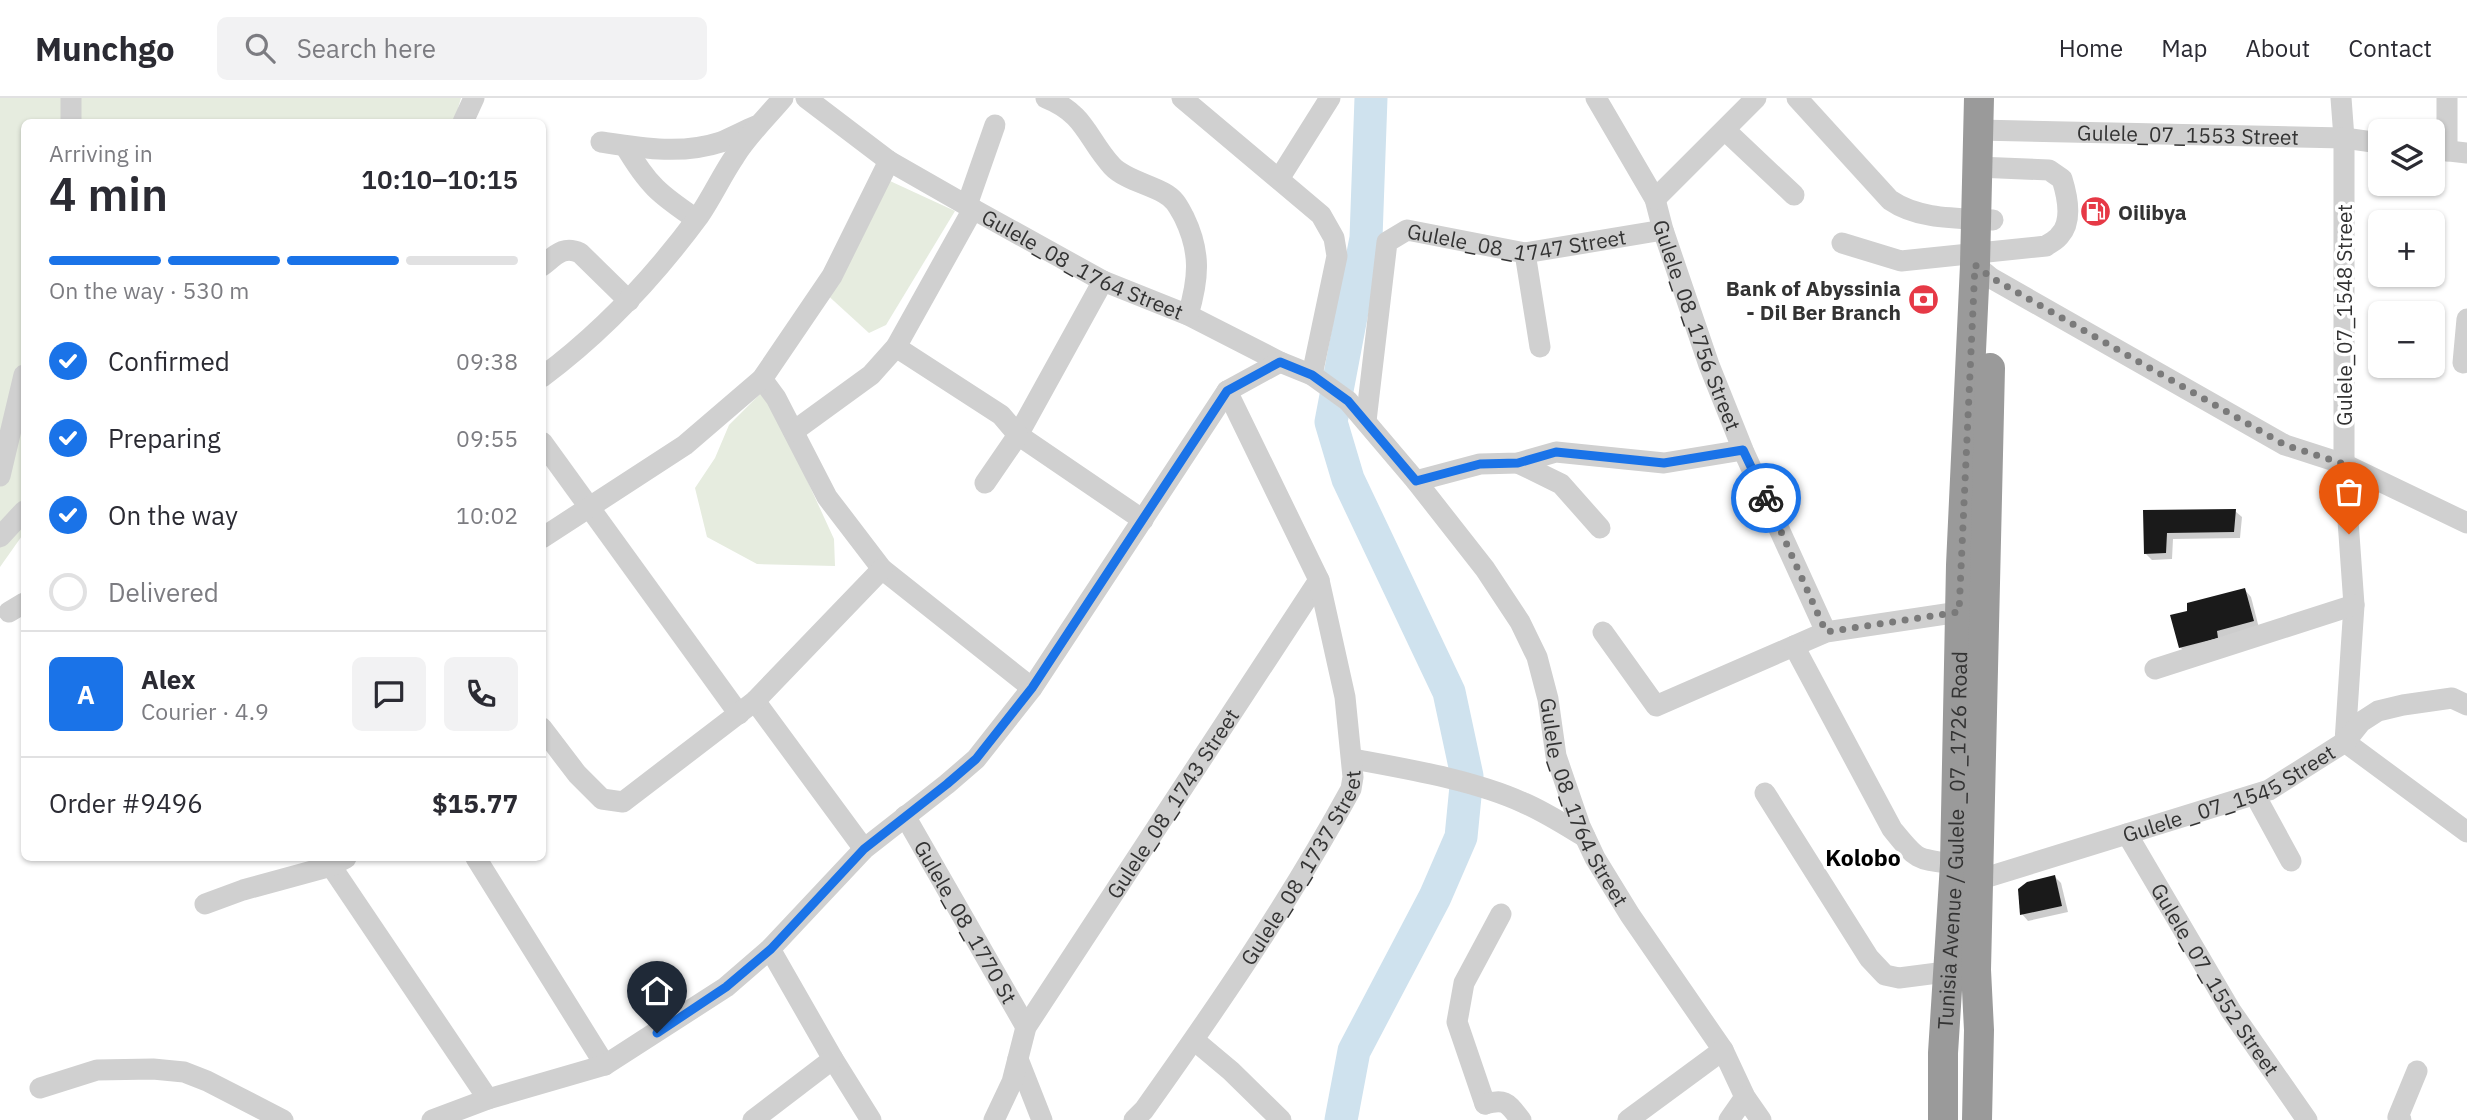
<!DOCTYPE html>
<meta charset="utf-8">
<style>
:root{--surface:#fff;--page:#f2f2f3;--text:#2b2b33;--muted:#7c7c81;--line:#e1e1e2;--accent:#1a73e8}
body{margin:0;font-family:"IBM Plex Sans",sans-serif;background:var(--page);color:var(--text);height:100vh;display:flex;flex-direction:column;font-size:26px;white-space:nowrap}
*{box-sizing:border-box;margin:0}
p{font-size:23px;color:var(--muted)}
.icon{flex:none;width:38px;height:38px;fill:none;stroke:currentColor;stroke-width:2;stroke-linecap:round;stroke-linejoin:round}
.map{position:relative;flex:1;overflow:hidden}
.panel{position:absolute;left:21px;top:21px;width:525px;height:742px;display:flex;flex-direction:column;background:var(--surface);border-radius:10px;box-shadow:0 2px 5px #0004}
.panel>*{flex:none}
.buttons{position:absolute;left:2368px;top:21px;display:grid;gap:14px}
.buttons a{display:grid;place-items:center;width:77px;height:77px;border-radius:10px;background:var(--surface);box-shadow:0 2px 5px #0004;font-size:35px}
.pin{position:absolute;display:grid;place-items:center;width:60px;height:60px;color:#fff;margin:-72px -30px;border-radius:50% 50% 50% 0;rotate:-45deg;box-shadow:0 0 7px #0007}
.pin .icon{rotate:45deg}
.courier{position:absolute;display:grid;place-items:center;width:70px;height:70px;margin:-35px;border:5px solid #1a73e8;border-radius:50%;background:#fff;color:#222;box-shadow:0 2px 9px #0007}
.overview em{font-style:normal;font-weight:600}
.overview div{display:flex;flex-direction:column-reverse}
.overview{display:flex;align-items:center;justify-content:space-between;height:119px;padding:0 28px}
h1{font-size:46px;font-weight:600;line-height:52px}
.bar{display:grid;grid-template-columns:repeat(4,1fr);gap:10px 7px;align-content:center;height:84px;padding:0 28px}
.bar i{height:9px;border-radius:5px;background:var(--line)}
.bar .active{background:var(--accent)}
.bar p{grid-column:span 4}
.line{display:flex;align-items:center;gap:18px;padding:0 28px;border-top:2px solid var(--line)}
.line div{flex:1}
.round{display:grid;place-items:center;flex:none;width:74px;height:74px;border-radius:10px;background:var(--page)}
ol{padding:0 28px;list-style:none}
li{display:flex;align-items:center;gap:21px;height:77px}
li p{margin-inline-start:auto}
li .icon{padding:7px;border-radius:50%;background:var(--accent);color:#fff;stroke-width:4}
li:last-child{color:var(--muted)}
li i{width:38px;height:38px;border:4px solid var(--line);border-radius:50%}
header{display:flex;align-items:center;gap:42px;box-sizing:border-box;height:98px;padding:0 35px;background:var(--surface);border-bottom:2px solid var(--line)}
header strong{font-size:33px}
nav{display:flex;gap:38px;margin-inline-start:auto;font-size:24px}
.search{width:490px;height:63px;background:var(--page);display:flex;align-items:center;gap:18px;box-sizing:border-box;padding:0 24px;border-radius:10px;color:var(--muted);font-size:26px}
.map>svg:first-child{display:block}
.green{fill:#e6ecdf}
.shadow{fill:#0003}
.lines{fill:none;stroke-linecap:round;stroke-linejoin:round}
.river{stroke:#cfe2ee;stroke-width:33}
.building{fill:#1a1a1a}
.minor{stroke:#d0d0d0;stroke-width:21}
.highway{stroke:#9a9a9a;stroke-width:30}
.done{stroke:#7a7a7a;stroke-width:7;stroke-dasharray:0 12.6}
.route{stroke:#1a73e8;stroke-width:9}
.labels{text-anchor:middle;dominant-baseline:central;stroke-width:7;stroke-linejoin:round;paint-order:stroke}
.street-label{font-size:21px;fill:#333;stroke:#fff}
.poi-label{font-size:21px;font-weight:bold;fill:#333;stroke:#fff;text-anchor:start}
.neighbourhood-label{font-size:23px;font-weight:bold;fill:#000;stroke:#fff}
</style>
<header>
<strong>Munchgo</strong>
<div class="search"><svg class="icon" aria-label="search" viewBox="0 0 24 24"><circle cx="10" cy="10" r="6"/><path d="M15 15l6 6"/></svg>Search here</div>
<nav><a>Home</a><a>Map</a><a>About</a><a>Contact</a></nav>
</header>
<div class="map">
<svg width="2467" height="1022" viewBox="0 0 2467 1022">
<rect width="100%" height="100%" fill="#fff"/>
<g class="green">
<polygon points="0,0 461,0 454,24 24,24 24,435 0,469"/>
<polygon points="890,83 955,113 886,227 869,235 823,193"/>
<polygon points="760,296 768,297 834,441 835,468 757,466 707,439 695,390 715,360 729,327"/>
</g>
<g class="shadow">
<polygon points="2145,413 2235,413 2242,419 2240,440 2173,441 2172,461 2152,462 2145,455"/>
<polygon points="2245,492 2251,499 2259,530 2187,556 2180,549"/>
<polygon points="2055,779 2061,785 2068,814 2028,823 2022,816"/>
</g>
<g class="lines">
<polyline class="river" points="1341,1022 1354,953 1435,799 1461,739 1467,678 1449,594 1348,381 1331,324 1366,140 1371,0"/>
</g>
<g class="building">
<polygon points="2236,411 2234,434 2167,435 2166,455 2144,456 2143,412"/>
<polygon points="2245,490 2254,523 2217,533 2218,540 2179,550 2170,517 2187,513 2187,505"/>
<polygon points="2055,777 2062,808 2020,817 2018,791 2027,784"/>
</g>
<g class="lines">
<g class="minor">
<polyline points="71,0 71,24"/>
<path id="s1" d="M 806,0 L 889,63 L 973,111 L 1103,183 L 1188,217 L 1280,264 L 1312,277 L 1348,303 L 1416,383 L 1485,471 L 1520,524 L 1537,559 L 1548,601 L 1556,658 L 1580,728 L 1595,760 L 1630,817 L 1723,952 L 1745,999 L 1761,1022"/>
<path d="M 1046,0 C 1086,16 1087,41 1112,68 C 1124,81 1148,86 1164,95 C 1175,101 1178,108 1184,119 C 1201,154 1199,180 1188,217"/>
<polyline points="1182,0 1321,117 1334,140 1337,158 1312,277"/>
<path id="s2" d="M 1596,0 L 1655,101 L 1663,132 L 1709,267 L 1743,352 L 1826,534"/>
<path d="M 1797,0 L 1890,102 C 1919,122 1958,120 1993,122"/>
<polyline points="2341,0 2344,40 2344,366 2354,507 2345,644"/>
<polyline points="2447,0 2447,53"/>
<polyline points="463,24 474,0"/>
<polyline points="1725,32 1794,97"/>
<path id="s3" d="M 1978,32 L 2344,40 L 2380,45"/>
<path d="M 601,44 C 641,50 682,57 721,44 C 733,39 744,33 756,28"/>
<path d="M 625,48 C 648,87 659,96 696,121"/>
<polyline points="2432,51 2467,55"/>
<polyline points="1279,81 1330,0"/>
<polyline points="1655,101 1756,0"/>
<polyline points="967,107 995,27"/>
<path d="M 1842,145 L 1901,163 L 2046,148 C 2050,145 2057,142 2060,137 C 2073,123 2067,97 2062,81 L 2049,72 L 1977,69"/>
<polyline points="1525,155 1540,249"/>
<polyline points="1975,167 1991,180 2285,347 2344,366 2467,425"/>
<path d="M 542,168 C 555,158 563,147 580,155 L 629,203"/>
<polyline points="1103,183 1018,337 1143,422"/>
<polyline points="896,249 1001,317 1018,337 985,385"/>
<polyline points="2463,265 2467,221"/>
<path d="M 542,279 C 604,233 654,179 699,118 C 712,99 722,77 735,58 C 748,37 767,19 783,0"/>
<polyline points="762,281 776,300 827,399 882,471 1032,590"/>
<path id="s4" d="M 1366,323 L 1387,144 L 1407,132 L 1525,155 L 1663,132"/>
<polyline points="794,333 871,277 896,249 973,111"/>
<polyline points="542,344 739,616"/>
<polyline points="1518,365 1561,386 1600,430"/>
<polyline points="0,378 24,277"/>
<polyline points="1416,383 1480,366 1518,365 1556,354 1664,365 1743,352"/>
<polyline points="0,439 24,413"/>
<polyline points="542,440 685,347 762,281 832,178 889,63"/>
<polyline points="9,514 24,505"/>
<polyline points="1603,534 1656,608 1826,534 1959,514"/>
<path d="M 1794,548 L 1892,731 C 1918,763 1915,761 1955,766"/>
<polyline points="2155,571 2354,507"/>
<polyline points="755,603 864,751"/>
<polyline points="542,630 577,676 602,701 623,704 755,603 882,471"/>
<polyline points="2345,644 2467,734"/>
<path d="M 1353,661 C 1407,671 1474,682 1524,705 C 1545,714 1565,727 1585,739"/>
<polyline points="1765,695 1869,860 1885,877 1899,880 1961,872"/>
<polyline points="2255,697 2291,763"/>
<path id="s5" d="M 905,718 L 1026,929"/>
<path id="s6" d="M 2127,736 L 2231,913 L 2307,1022"/>
<polyline points="476,760 605,967"/>
<polyline points="331,768 488,1001"/>
<path id="s7" d="M 1978,782 L 2269,692 L 2345,644 L 2361,624 L 2378,613 L 2403,607 L 2452,600 L 2467,607"/>
<polyline points="205,806 243,792 331,768 346,760"/>
<polyline points="770,851 833,961 871,1022"/>
<polyline points="1194,942 1231,973 1281,1022"/>
<polyline points="1018,961 1042,1022"/>
<polyline points="40,990 97,972 153,971 184,974 207,983 283,1022"/>
<polyline points="1485,1006 1457,924 1464,885 1501,816"/>
<path d="M 1485,1006 C 1507,1000 1508,1006 1521,1022"/>
<polyline points="432,1022 488,1001 605,967 726,889 770,851 864,751 947,686 976,661 1032,590 1227,293 1280,264"/>
<polyline points="753,1022 833,961"/>
<path id="s8" d="M 994,1022 L 1012,984 L 1026,929 L 1319,482"/>
<path id="s9" d="M 1134,1022 L 1144,1012 C 1218,908 1290,803 1351,691 L 1353,679 L 1345,599 L 1319,482 L 1227,293"/>
<polyline points="1628,1022 1723,952"/>
<polyline points="1729,1022 1745,999"/>
<polyline points="2401,1022 2398,1019 2417,973"/>
</g>
<g class="highway">
<path id="s10" d="M 1943,1022 L 1943,955 L 1955,766 L 1961,467 L 1975,167 L 1979,0"/>
<polyline points="1977,1022 1979,932 1976,872 1990,270"/>
</g>
</g>
<g class="lines">
<polyline class="done" points="1766,400 1826,534 1959,514 1975,167 1992,180 2285,347 2344,366 2349,436"/>
<polyline class="route" points="657,935 726,889 771,851 864,751 947,686 976,661 1032,590 1227,293 1280,264 1312,277 1348,303 1416,383 1480,366 1518,365 1556,354 1664,365 1743,352 1766,400"/>
</g>
<defs>
<symbol id="fuel-disc" viewBox="-11 -11 22 22"><circle r="9.5" fill="#e63946" stroke="#fff"/><path d="M-5.5-6h7V0h2V4h1.3V-2.5L3-4.5l.8-.8L6-3V5H2.5V1h-1V6h-7ZM-4.2-4.7v3.2H.2V-4.7Z" fill="#fff"/></symbol>
<symbol id="bank-disc" viewBox="-11 -11 22 22"><circle r="9.5" fill="#e63946" stroke="#fff"/><path d="M-6-4H6V4H-6ZM0-2.3a2.3 2.3 0 1 0 0 4.6a2.3 2.3 0 1 0 0-4.6Z" fill="#fff"/></symbol>
</defs>
<g fill-rule="evenodd">
<use href="#fuel-disc" x="2078" y="96" width="35" height="35"/>
<use href="#bank-disc" x="1906" y="184" width="35" height="35"/>
</g>
<g class="labels">
<g class="street-label">
<text stroke="none"><textPath href="#s3" startOffset="210">Gulele_07_1553 Street</textPath></text>
<text stroke="none"><textPath href="#s4" startOffset="315">Gulele_08_1747 Street</textPath></text>
<text stroke="none"><textPath href="#s1" startOffset="324">Gulele_08_1764 Street</textPath></text>
<text transform="translate(2344 217) rotate(-90)">Gulele_07_1548 Street</text>
<text stroke="none"><textPath href="#s2" startOffset="250">Gulele_08_1756 Street</textPath></text>
<text stroke="none"><textPath href="#s7" startOffset="266">Gulele _07_1545 Street</textPath></text>
<text stroke="none"><textPath href="#s1" startOffset="1096">Gulele_08_1764 Street</textPath></text>
<text stroke="none"><textPath href="#s8" startOffset="366">Gulele_08_1743 Street</textPath></text>
<text stroke="none"><textPath href="#s10" startOffset="280">Tunisia Avenue / Gulele _07_1726 Road</textPath></text>
<text stroke="none"><textPath href="#s9" startOffset="304">Gulele_08_1737 Street</textPath></text>
<text stroke="none"><textPath href="#s5" startOffset="122">Gulele_08_1770 St</textPath></text>
<text stroke="none"><textPath href="#s6" startOffset="170">Gulele_07_1552 Street</textPath></text>
</g>
<g class="poi-label">
<text x="2118" y="114">Oilibya</text>
<text x="1901" y="190" text-anchor="end">Bank of Abyssinia<tspan x="1901" dy="24">- Dil Ber Branch</tspan></text>
</g>
<g class="neighbourhood-label">
<text x="1863" y="759">Kolobo</text>
</g>
</g>
</svg>
<div class="buttons">
<a><svg class="icon" aria-label="layers" viewBox="0 0 24 24"><path d="M12 4l9 5-9 5-9-5zM3 14l9 5 9-5"/></svg></a>
<a>+</a>
<a>−</a>
</div>
<div class="pin" style="left:2349px;top:436px;background:#ea580c"><svg class="icon" aria-label="bag" viewBox="0 0 24 24"><path d="M5 8h14l-1 12H6zM9 8a3 3 0 0 1 6 0"/></svg></div>
<div class="pin" style="left:657px;top:935px;background:#1f2937"><svg class="icon" aria-label="home" viewBox="0 0 24 24"><path d="M3 11l9-7 9 7M6 9v11h12V9"/></svg></div>
<div class="courier" style="left:1766px;top:400px"><svg class="icon" aria-label="bike" viewBox="0 0 24 24"><circle cx="6" cy="16" r="4"/><circle cx="18" cy="16" r="4"/><path d="M6 16l4-8h5l3 8M10 8l3 8H6M13 5h3"/></svg></div>
<section class="panel">
<div class="overview"><div><h1>4 min</h1><p>Arriving in</p></div><em>10:10–10:15</em></div>
<div class="bar"><i class="active"></i><i class="active"></i><i class="active"></i><i></i><p>On the way · 530 m</p></div>
<ol>
<li><svg class="icon" aria-label="check" viewBox="0 0 24 24"><path d="M5 12l5 5 9-10"/></svg>Confirmed<p>09:38</p></li>
<li><svg class="icon" aria-label="check" viewBox="0 0 24 24"><path d="M5 12l5 5 9-10"/></svg>Preparing<p>09:55</p></li>
<li><svg class="icon" aria-label="check" viewBox="0 0 24 24"><path d="M5 12l5 5 9-10"/></svg>On the way<p>10:02</p></li>
<li><i></i>Delivered</li>
</ol>
<div class="line" style="height:126px"><b class="round" style="background:var(--accent);color:#fff">A</b><div><b>Alex</b><p>Courier · 4.9</p></div><a class="round"><svg class="icon" aria-label="chat" viewBox="0 0 24 24"><path d="M4 5h16v11H9l-5 4z"/></svg></a><a class="round"><svg class="icon" aria-label="phone" viewBox="0 0 24 24"><path d="M5 4h4l2 5-3 2q2 4 5 5l2-3 5 2v4C11 20 4 13 5 4z"/></svg></a></div>
<div class="line" style="height:91px"><div>Order #9496</div><b>$15.77</b></div>
</section>
</div>
